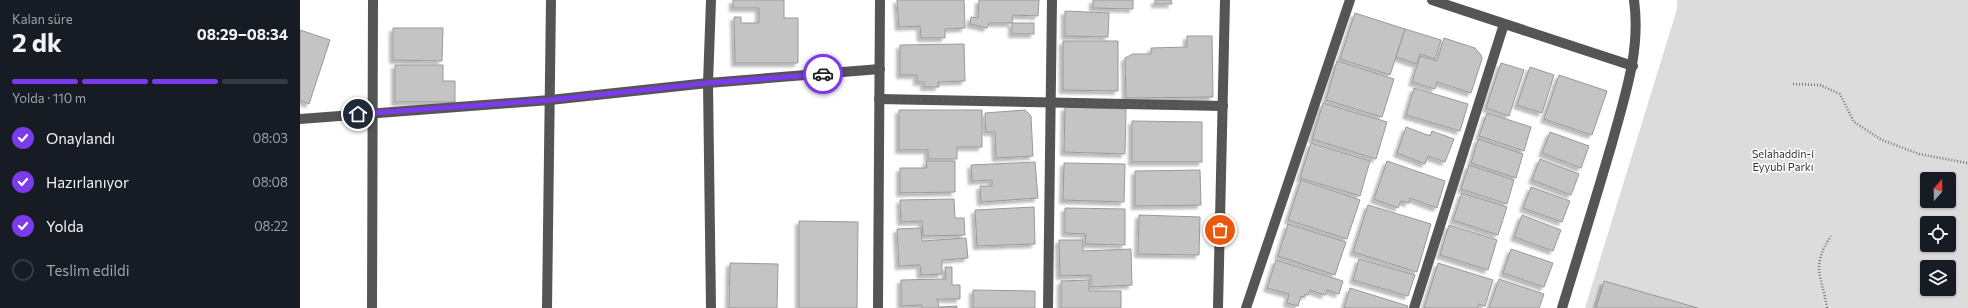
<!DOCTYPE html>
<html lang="tr">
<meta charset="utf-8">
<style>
:root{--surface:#171b24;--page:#20242c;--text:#f1f3f6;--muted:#9ea1a6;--line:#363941;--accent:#7c3aed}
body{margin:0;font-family:Commissioner,sans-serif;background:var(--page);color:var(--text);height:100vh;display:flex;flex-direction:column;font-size:15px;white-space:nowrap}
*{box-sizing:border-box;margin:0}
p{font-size:13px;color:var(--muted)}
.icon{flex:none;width:22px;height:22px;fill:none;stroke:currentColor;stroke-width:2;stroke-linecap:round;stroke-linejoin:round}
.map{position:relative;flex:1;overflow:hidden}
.side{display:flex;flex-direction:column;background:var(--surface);width:300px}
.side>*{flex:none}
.needle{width:26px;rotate:20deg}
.controls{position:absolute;left:1620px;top:172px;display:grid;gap:8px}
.controls a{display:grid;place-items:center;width:36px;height:36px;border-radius:4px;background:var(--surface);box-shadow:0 1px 3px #0004;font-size:20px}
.pin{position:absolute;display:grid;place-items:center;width:34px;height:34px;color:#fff;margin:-17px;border:2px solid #fff;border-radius:50%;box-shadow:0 1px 4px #0007}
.courier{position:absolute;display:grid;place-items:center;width:40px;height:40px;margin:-20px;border:3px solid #7c3aed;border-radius:50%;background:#fff;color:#222;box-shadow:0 1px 5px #0007}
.head em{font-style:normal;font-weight:700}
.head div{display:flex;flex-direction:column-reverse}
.head{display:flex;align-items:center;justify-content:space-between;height:68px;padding:0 12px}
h1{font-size:26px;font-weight:700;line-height:30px}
.bar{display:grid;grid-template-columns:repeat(4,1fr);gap:6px 4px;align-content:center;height:48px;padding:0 12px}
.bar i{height:5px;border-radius:3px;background:var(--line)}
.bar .active{background:var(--accent)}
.bar p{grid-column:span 4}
ol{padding:0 12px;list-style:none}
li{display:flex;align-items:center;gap:12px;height:44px}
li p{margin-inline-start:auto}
li .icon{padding:4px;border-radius:50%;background:var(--accent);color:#fff;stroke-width:4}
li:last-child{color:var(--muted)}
li i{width:22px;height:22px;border:2px solid var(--line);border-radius:50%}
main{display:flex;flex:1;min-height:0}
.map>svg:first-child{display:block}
.green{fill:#dcdcdc;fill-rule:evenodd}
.building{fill:#c4c4c4;stroke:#999;filter:url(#shadow)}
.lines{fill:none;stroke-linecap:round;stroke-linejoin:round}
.path{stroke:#777;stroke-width:2.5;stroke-dasharray:1 2;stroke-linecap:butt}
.minor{stroke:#555;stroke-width:10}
.done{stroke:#595959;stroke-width:4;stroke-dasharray:0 7.2}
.route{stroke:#7c3aed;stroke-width:5}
.labels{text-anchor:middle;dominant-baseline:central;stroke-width:3;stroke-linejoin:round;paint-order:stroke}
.park-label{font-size:11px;fill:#333;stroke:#fff}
</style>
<main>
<section class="side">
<div class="head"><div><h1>2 dk</h1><p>Kalan süre</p></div><em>08:29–08:34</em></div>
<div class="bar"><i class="active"></i><i class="active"></i><i class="active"></i><i></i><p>Yolda · 110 m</p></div>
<ol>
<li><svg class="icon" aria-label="check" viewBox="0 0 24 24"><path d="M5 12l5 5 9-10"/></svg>Onaylandı<p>08:03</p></li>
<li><svg class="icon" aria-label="check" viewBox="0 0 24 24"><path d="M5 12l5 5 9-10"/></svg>Hazırlanıyor<p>08:08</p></li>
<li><svg class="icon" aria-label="check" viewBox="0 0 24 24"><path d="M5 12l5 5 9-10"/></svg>Yolda<p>08:22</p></li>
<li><i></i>Teslim edildi</li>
</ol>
</section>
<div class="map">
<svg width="1668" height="308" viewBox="0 0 1668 308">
<defs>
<filter id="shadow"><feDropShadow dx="-3.5" dy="3.5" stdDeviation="1" flood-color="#0004"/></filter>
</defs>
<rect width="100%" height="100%" fill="#fff"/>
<path class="green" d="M 1377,0 L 1668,0 L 1668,308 L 1285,308 L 1377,9 ZM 1627,179 L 1649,179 L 1649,201 L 1627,201 ZM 1627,223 L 1649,223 L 1649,245 L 1627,245 ZM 1627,267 L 1649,267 L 1649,289 L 1627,289 Z"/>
<g class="building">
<polygon points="433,0 484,0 484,18 498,18 498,63 435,63 434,17 441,17 441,23 459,23 459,8 433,8"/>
<polygon points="597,0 664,0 665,28 645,29 645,38 621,38 620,26 599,27"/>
<polygon points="679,0 739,0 738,16 713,15 712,23 689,23 687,28 670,24 671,17 678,18"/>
<polygon points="793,0 833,0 833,9 793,8"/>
<polygon points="855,0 871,0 872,4 855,4"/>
<polygon points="765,11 809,13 808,37 765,36"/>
<polygon points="1055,13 1105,29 1090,75 1040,59"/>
<rect x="712" y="23" width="22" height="11"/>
<polygon points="93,28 143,28 142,61 93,60"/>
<polygon points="1105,29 1141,40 1135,59 1120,54 1117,64 1096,57"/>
<polygon points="0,30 30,40 9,104 0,100"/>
<polygon points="887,36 912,36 913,97 826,98 825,58 833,54 851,54 851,48 887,47"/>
<polygon points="1144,38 1175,48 1181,55 1182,59 1171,93 1137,82 1135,89 1112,82 1120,56 1137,61"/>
<polygon points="763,41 818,41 818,91 763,90"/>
<polygon points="664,44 665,81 638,82 639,87 624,87 624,82 617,82 617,75 600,75 600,45"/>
<polygon points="1037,61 1094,79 1082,117 1026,100"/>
<polygon points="1201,63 1224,70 1209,116 1186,108"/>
<polygon points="95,65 143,65 143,81 155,81 155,102 95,102"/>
<polygon points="1230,67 1254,75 1242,113 1217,105"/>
<polygon points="1259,75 1307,91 1292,135 1244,119"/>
<polygon points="1114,88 1168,104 1160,131 1106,115"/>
<polygon points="1023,103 1087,122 1076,159 1012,139"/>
<polygon points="765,107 826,109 825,154 764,152"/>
<polygon points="599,110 682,110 682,147 657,147 657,159 628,159 628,150 599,150"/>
<polygon points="725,110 731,116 733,156 696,158 695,132 686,132 685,113"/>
<polygon points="1187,113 1231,127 1224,151 1179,136"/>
<polygon points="832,121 902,122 902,162 832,162"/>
<polygon points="1106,127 1130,136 1132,131 1154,139 1145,162 1128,156 1125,164 1097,153"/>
<polygon points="1250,132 1289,146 1281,168 1242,153"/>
<polygon points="1178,139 1223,154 1216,178 1171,163"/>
<polygon points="1011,143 1070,161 1060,196 1000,178"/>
<polygon points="1240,159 1279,174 1271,195 1232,180"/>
<polygon points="626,161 655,161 655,192 600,193 600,168 627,168"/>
<polygon points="1087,161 1145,181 1137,208 1110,198 1109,203 1101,201 1098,208 1074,199"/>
<polygon points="735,162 738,198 681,202 680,186 692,186 692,180 672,181 671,165"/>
<polygon points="764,163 825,164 824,202 763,200"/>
<polygon points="1169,165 1214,180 1207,204 1161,189"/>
<polygon points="900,170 901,205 835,206 835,171"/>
<polygon points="1001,180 1060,200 1047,239 988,220"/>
<polygon points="1231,187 1270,201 1262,222 1223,208"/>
<polygon points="1162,193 1207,207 1198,235 1153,220"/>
<polygon points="654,199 655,218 664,218 665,235 623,236 622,221 601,222 600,200"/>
<polygon points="1068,205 1131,224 1117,272 1053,252"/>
<polygon points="734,207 735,244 677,246 675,210"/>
<polygon points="765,208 825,209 825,245 785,244 786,234 765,233"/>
<polygon points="839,215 900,217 899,255 838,254"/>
<polygon points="1222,215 1261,230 1253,251 1214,237"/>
<polygon points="499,221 558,222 557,308 499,308"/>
<polygon points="988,224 1046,242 1035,275 978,256"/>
<polygon points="1149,225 1197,240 1188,270 1140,255"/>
<polygon points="621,228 622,241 666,238 668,258 642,260 642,274 621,275 620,265 599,266 597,229"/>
<polygon points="759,240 783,240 783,251 831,249 832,285 791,287 791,275 760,276"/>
<polygon points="1211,249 1253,263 1244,287 1203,273"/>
<polygon points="1059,259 1115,275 1108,296 1053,280"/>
<polygon points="976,260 1043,281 1039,294 1027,290 1025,295 1010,290 1008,295 1005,294 1004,297 1001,296 998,306 987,303 989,294 967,288"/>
<polygon points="430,263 478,264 477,308 429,308"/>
<polygon points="1138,263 1193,280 1185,306 1179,304 1177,308 1124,308"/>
<polygon points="645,267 652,267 652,285 660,285 660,299 637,299 639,307 657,306 657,308 622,308 622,305 601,306 601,280 646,279"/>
<polygon points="1199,279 1244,294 1239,308 1189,308"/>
<polygon points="789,280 789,291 821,291 821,308 761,308 761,281"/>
<polygon points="1304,281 1398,308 1296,308"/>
<polygon points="1050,288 1108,306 1107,308 1044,308"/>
<polygon points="673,290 735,291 735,308 673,308"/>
</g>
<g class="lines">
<g class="path">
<polyline points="1493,84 1520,85 1540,94 1554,122 1582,140 1619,154 1667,163"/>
<path d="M 1527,308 C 1522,275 1510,268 1531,236"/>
</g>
<g class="minor">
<polyline points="411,0 408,83 411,308"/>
<polyline points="1132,0 1333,66"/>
<polyline points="579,99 923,106"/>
<polyline points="0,119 250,100 408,83 580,69"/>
<polyline points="72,308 73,0"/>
<polyline points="247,308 251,0"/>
<polyline points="578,308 580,0"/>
<polyline points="748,308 752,0"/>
<polyline points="918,308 925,0"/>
<polyline points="946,308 1050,0"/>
<polyline points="1114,308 1204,24"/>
<path d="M 1262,308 C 1279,253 1296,198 1312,143 C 1325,95 1341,50 1334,0"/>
</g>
</g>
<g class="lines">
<polyline class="done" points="523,74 580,69 579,99 923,106 920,230"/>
<polyline class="route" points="58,114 250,100 408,83 523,74"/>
</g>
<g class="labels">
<g class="park-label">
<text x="1483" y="153">Selahaddin-i<tspan x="1483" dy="13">Eyyubi Parkı</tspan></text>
</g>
</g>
</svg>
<div class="controls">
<a><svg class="needle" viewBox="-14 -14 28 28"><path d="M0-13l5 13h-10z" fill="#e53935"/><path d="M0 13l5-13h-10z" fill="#9ea1a6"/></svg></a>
<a><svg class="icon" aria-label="locate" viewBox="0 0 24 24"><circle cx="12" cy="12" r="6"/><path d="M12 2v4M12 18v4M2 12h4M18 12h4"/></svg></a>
<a><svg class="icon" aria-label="layers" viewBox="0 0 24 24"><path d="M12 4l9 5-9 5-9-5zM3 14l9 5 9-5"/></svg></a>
</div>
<div class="pin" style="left:920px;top:230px;background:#ea580c"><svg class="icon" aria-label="bag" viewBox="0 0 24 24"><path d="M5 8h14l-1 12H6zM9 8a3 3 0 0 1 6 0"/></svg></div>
<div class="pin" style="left:58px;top:114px;background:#1f2937"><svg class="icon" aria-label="home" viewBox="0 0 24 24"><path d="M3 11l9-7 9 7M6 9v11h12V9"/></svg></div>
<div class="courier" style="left:523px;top:74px"><svg class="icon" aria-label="car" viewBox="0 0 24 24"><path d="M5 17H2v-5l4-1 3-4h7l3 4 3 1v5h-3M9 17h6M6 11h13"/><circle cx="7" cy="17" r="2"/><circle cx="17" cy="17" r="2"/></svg></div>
</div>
</main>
